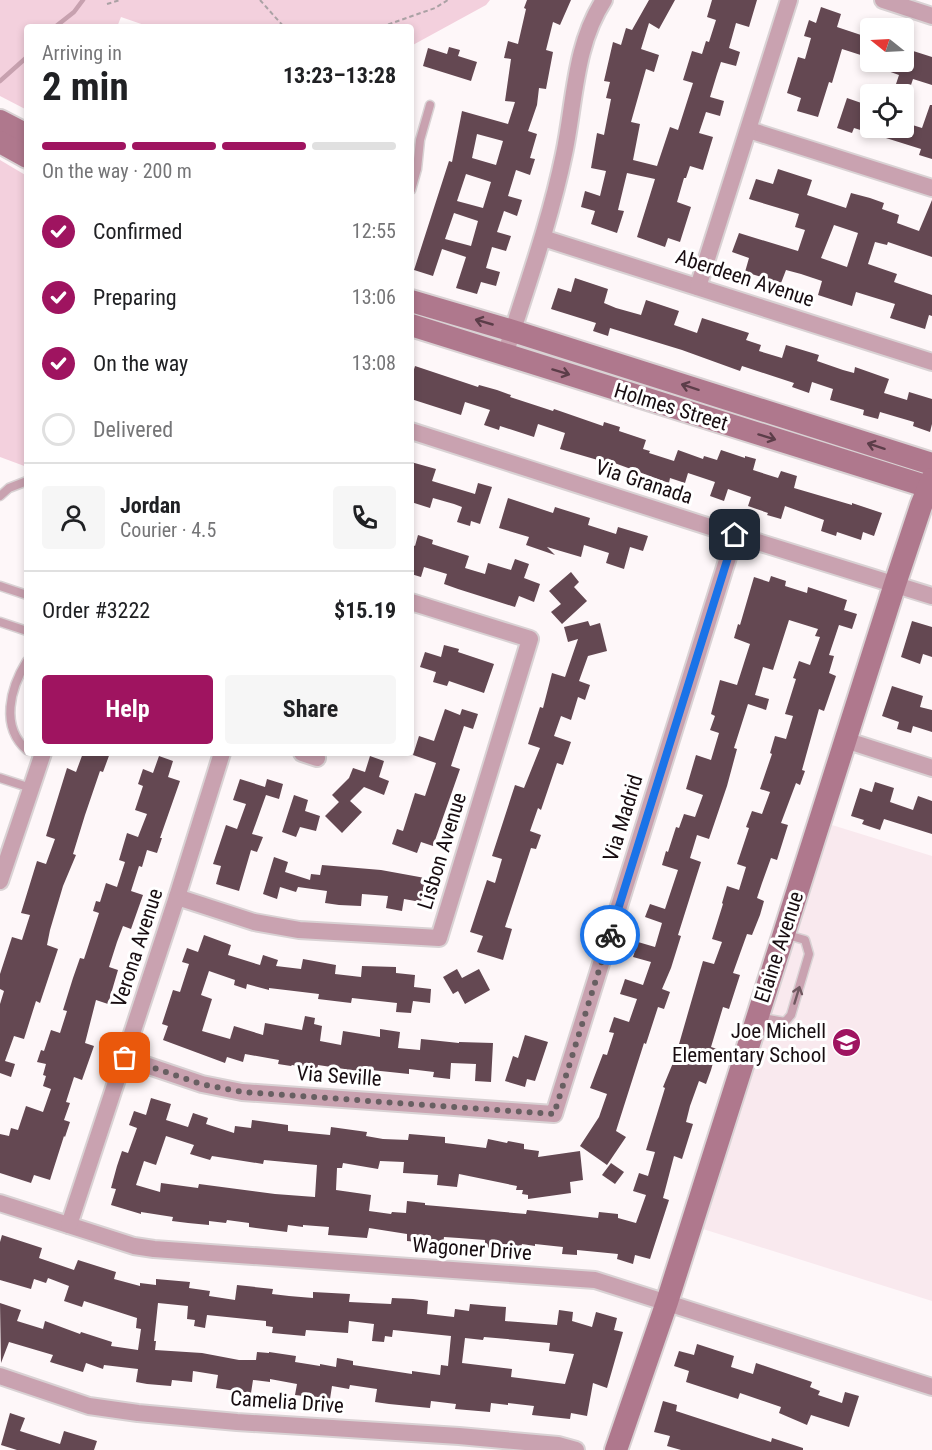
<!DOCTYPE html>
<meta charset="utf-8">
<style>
:root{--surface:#fff;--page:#f6f6f6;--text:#202124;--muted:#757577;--line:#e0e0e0;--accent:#9f1460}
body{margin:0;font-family:"Roboto Condensed",sans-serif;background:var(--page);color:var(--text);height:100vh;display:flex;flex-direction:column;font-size:22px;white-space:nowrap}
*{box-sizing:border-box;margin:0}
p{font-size:20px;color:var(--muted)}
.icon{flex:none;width:33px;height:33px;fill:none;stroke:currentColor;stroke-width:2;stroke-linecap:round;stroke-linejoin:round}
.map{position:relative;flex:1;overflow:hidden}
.drawer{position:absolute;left:24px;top:24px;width:390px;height:732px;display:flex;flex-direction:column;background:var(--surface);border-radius:6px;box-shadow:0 3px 9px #0003}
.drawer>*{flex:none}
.needle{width:39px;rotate:288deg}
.tools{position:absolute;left:860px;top:18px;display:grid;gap:12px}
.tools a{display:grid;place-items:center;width:54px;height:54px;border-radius:6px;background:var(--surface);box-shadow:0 3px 9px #0003;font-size:30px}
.pin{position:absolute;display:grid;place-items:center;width:51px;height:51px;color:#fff;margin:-26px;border-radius:12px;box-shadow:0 3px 9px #0006}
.courier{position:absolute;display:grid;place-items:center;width:60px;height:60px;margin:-30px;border:4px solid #1a73e8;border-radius:50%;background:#fff;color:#222;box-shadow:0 2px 8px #0007}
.summary em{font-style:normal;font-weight:700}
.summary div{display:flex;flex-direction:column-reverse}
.summary{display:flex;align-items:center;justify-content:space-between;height:102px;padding:0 18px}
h1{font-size:39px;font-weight:700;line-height:45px}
.bar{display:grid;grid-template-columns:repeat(4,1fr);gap:9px 6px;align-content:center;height:72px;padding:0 18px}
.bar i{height:8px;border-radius:4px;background:var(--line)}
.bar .current{background:var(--accent)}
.bar p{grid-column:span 4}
.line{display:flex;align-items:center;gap:15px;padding:0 18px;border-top:2px solid var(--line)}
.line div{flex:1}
.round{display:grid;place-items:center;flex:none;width:63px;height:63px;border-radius:6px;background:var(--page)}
ol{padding:0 18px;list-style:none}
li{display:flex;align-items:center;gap:18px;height:66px}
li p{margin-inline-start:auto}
li .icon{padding:6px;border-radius:50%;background:var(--accent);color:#fff;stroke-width:4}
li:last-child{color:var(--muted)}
li i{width:33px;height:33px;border:3px solid var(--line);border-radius:50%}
.cta{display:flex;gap:12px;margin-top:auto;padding:12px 18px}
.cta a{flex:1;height:69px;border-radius:6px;background:var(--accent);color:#fff;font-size:24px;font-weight:700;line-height:69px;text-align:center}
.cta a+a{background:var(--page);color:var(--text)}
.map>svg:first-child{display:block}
.built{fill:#f9e9ee}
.green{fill:#f3d0dd}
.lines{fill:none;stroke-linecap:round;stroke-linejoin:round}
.stream{stroke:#c7a1af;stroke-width:4.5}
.building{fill:#644852;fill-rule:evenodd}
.lane-casing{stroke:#d9d2d4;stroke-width:11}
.street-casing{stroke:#d9d2d4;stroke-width:20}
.secondary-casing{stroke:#d9d2d4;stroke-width:26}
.path{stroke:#aaa1a4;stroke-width:2;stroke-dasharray:4.5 3;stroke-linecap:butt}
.lane{stroke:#c9a2b0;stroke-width:8}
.street{stroke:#c9a2b0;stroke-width:16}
.secondary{stroke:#af788d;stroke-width:22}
.oneway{stroke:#5c3d49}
.oneway2{stroke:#705860}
.done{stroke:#685f62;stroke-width:6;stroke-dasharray:0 10.8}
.route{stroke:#1a73e8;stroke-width:8}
.labels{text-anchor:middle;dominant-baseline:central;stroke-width:6;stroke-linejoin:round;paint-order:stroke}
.street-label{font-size:21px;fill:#180d11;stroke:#fff}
.poi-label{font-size:21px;fill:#180d11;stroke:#fff;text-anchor:end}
</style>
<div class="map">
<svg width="932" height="1450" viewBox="0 0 932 1450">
<rect width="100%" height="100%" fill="#fef7f9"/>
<polygon class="built" points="832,825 932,856 932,1301 703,1229"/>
<g class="green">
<polygon points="0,0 490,0 486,5 411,46 411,27 150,27 121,17 117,27 27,27 27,110 0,96"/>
<polygon points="0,160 27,176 27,467 0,457"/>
</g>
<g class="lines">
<g class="stream">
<polyline points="55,27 74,12 83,0"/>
<polyline points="0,81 27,57"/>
</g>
</g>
<g class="building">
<path d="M 527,0 L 571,0 L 560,25 L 553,22 L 546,50 L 553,52 L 546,89 L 539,88 L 537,105 L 528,131 L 537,134 L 530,158 L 535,159 L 530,175 L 516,170 L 508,196 L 522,200 L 517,216 L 504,211 L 497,232 L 511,236 L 506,251 L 492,247 L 486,268 L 500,272 L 496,286 L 481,282 L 477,294 L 456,288 L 466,257 L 442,249 L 433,276 L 414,270 L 449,161 L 452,162 L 462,111 L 508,124 L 515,102 L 505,101 L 511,59 L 504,58 L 508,41 L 518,44 L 526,9 L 524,8 ZM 477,134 L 503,141 L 496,165 L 472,158 ZM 466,174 L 491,182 L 483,208 L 457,201 ZM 454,213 L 478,221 L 471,246 L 445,239 Z"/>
<polygon points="649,0 675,0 659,29 649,23 641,49 659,55 654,72 646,69 631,122 640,124 633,160 657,166 670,127 678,130 693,83 683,80 692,51 702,54 706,41 709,42 716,20 707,17 712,0 757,0 749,27 736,23 729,48 740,52 736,66 721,62 717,74 710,97 724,101 720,116 706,112 699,133 713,137 703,170 690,166 686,178 684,178 677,202 691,207 680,242 668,238 665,247 637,237 655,179 627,173 618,210 624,211 617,233 591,224 595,211 581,207 585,191 600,196 606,171 591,168 597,133 604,135 611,99 606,98 610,82 604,81 613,42 621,45 626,28 632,30"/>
<polygon points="821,7 841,14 837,27 870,38 870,58 842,49 832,83 829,82 818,117 797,111 801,98 787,93 798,57 805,59 811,38 804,36 809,20 816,23"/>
<polygon points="449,47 460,50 458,56 477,62 471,81 423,66 428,48 447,54"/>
<polygon points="907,49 932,57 932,85 913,79 910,88 896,84 899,75 865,63 865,62 903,62"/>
<polygon points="847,98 870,106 870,128 903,128 903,122 922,128 930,105 932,105 932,159 919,155 921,149 854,128 852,133 837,128"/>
<path d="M 778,169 L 812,180 L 807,195 L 846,208 L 851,193 L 870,198 L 884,203 L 882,209 L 899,215 L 897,223 L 919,231 L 932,200 L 932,257 L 888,242 L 887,245 L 875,242 L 868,264 L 897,274 L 894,282 L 932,295 L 932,316 L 929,315 L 925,329 L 890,318 L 895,304 L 856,292 L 852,306 L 818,295 L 822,281 L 801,274 L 786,270 L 781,283 L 745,272 L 749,258 L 732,252 L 739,233 L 798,251 L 805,230 L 795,227 L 799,214 L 749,199 L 756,179 L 773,184 ZM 834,225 L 858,233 L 847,267 L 821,258 Z"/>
<polygon points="575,278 608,289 604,303 616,308 641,315 646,300 679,311 674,325 697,333 702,318 749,333 746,340 761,345 759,351 782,358 786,345 819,355 817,361 843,370 854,373 855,367 889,379 884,393 907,400 909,392 932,399 932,424 930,432 913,426 914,422 880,412 878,419 863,415 864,410 830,400 833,389 812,382 809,393 792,387 794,383 742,366 740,371 682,350 610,328 608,336 593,331 596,323 551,309 558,288 571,292"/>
<polygon points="415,366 478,387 479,385 497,390 511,395 510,397 553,411 554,409 603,426 604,422 620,427 619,431 646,440 643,449 650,451 649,453 674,461 678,450 703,459 704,456 717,460 721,450 745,458 745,456 756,459 753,470 778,478 781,471 797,476 794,488 852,505 852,503 882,513 874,536 863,532 861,540 837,532 836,536 821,531 824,520 785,506 781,519 767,515 768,513 748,506 751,497 728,489 724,501 710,496 715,482 688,473 685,483 670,478 669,483 609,461 608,463 560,449 565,433 538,424 534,437 500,426 499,430 484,425 490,410 465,402 461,415 411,399 411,379"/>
<polygon points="411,462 436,469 432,481 475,494 478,483 492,487 480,524 471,521 470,526 457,522 462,507 454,504 433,498 430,508 411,502"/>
<polygon points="508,498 553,513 555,507 590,518 588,525 616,534 618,527 648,536 643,551 630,547 624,569 606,563 609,553 584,545 581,557 547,547 555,555 526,545 529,537 499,528"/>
<polygon points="418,535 433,540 432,544 469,556 465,568 485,574 488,563 511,570 515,559 529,564 524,578 540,584 534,602 519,596 515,607 458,589 444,584 447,574 424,567 421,577 411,574 411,544 415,546"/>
<polygon points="571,572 579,582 574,587 587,601 562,624 551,612 561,604 549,591"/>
<path d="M 771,576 L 786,581 L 785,586 L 807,593 L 808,587 L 847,600 L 844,610 L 857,614 L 852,629 L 839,625 L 829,655 L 834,656 L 829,673 L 836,676 L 824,711 L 819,709 L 802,770 L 805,771 L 800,785 L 796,783 L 781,823 L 788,825 L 777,860 L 771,858 L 762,883 L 757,898 L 764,901 L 760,915 L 752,935 L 747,934 L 733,973 L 740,975 L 729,1009 L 723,1007 L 711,1047 L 717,1049 L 711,1070 L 706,1084 L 699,1081 L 690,1106 L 686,1122 L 693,1124 L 682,1159 L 674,1156 L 663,1198 L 669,1200 L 650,1259 L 635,1255 L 633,1264 L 617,1259 L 618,1254 L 577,1250 L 577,1255 L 562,1254 L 563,1247 L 535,1244 L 535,1246 L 522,1244 L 520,1251 L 499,1247 L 499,1249 L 485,1247 L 485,1240 L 459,1238 L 444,1237 L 443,1244 L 407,1241 L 407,1234 L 369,1228 L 367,1238 L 328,1235 L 329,1227 L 303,1225 L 303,1227 L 288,1225 L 287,1232 L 249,1227 L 249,1223 L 227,1220 L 226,1223 L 209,1221 L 209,1225 L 188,1223 L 172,1221 L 173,1217 L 141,1212 L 141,1214 L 111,1205 L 116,1189 L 111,1188 L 117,1166 L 122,1151 L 128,1153 L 137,1128 L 129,1125 L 134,1111 L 146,1115 L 151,1098 L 171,1104 L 166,1120 L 188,1127 L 193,1113 L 208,1118 L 206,1124 L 234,1133 L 235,1126 L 251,1128 L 252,1120 L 288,1125 L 288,1131 L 330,1135 L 331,1127 L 367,1132 L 366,1136 L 383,1139 L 408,1140 L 409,1134 L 445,1137 L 445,1143 L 486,1148 L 488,1139 L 507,1143 L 508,1141 L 524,1144 L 524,1149 L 539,1151 L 538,1157 L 580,1151 L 583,1180 L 570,1182 L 571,1193 L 528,1199 L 528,1195 L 522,1194 L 523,1190 L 516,1190 L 517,1186 L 459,1174 L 457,1187 L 437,1185 L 438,1175 L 403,1173 L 404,1162 L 380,1161 L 378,1169 L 343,1163 L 342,1168 L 337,1168 L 336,1190 L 371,1195 L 369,1211 L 391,1214 L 392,1212 L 406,1213 L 407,1201 L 425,1203 L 425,1205 L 526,1214 L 527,1210 L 598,1218 L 599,1212 L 618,1214 L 618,1218 L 636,1223 L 646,1195 L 633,1191 L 639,1173 L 648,1176 L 655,1152 L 646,1150 L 665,1088 L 663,1087 L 675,1058 L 703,961 L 714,964 L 722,942 L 712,939 L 723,904 L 722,903 L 727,886 L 739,890 L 746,867 L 737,864 L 749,828 L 746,827 L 752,811 L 762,814 L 770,792 L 760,789 L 772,754 L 770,753 L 775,736 L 786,739 L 793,716 L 785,714 L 796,679 L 793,678 L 799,661 L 810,665 L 820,637 L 815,636 L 818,629 L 789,620 L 773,670 L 763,667 L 755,695 L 769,699 L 766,710 L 748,704 L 734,748 L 737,749 L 727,786 L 709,839 L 697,835 L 690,858 L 701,862 L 678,935 L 681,936 L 671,968 L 662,989 L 670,992 L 664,1009 L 658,1007 L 646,1044 L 644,1043 L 616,1131 L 626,1137 L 607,1165 L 580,1146 L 599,1117 L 607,1094 L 590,1088 L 603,1054 L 607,1055 L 614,1033 L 609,1032 L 614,1017 L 629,1022 L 637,999 L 620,994 L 625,979 L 643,985 L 651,962 L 633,957 L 638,942 L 655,947 L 662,923 L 645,917 L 650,904 L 665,909 L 678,870 L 662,865 L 666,851 L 668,852 L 676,827 L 679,828 L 684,814 L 695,817 L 703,795 L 686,789 L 696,755 L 711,760 L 719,733 L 710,730 L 715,716 L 711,714 L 720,680 L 737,685 L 750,644 L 734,638 L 738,624 L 740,625 L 754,577 L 769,582 ZM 166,1136 L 194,1145 L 190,1154 L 210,1160 L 212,1156 L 263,1164 L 264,1160 L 317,1165 L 315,1197 L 275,1194 L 199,1184 L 198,1188 L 161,1183 L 160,1192 L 136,1185 L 144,1161 L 156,1165 Z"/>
<polygon points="588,621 590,626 600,623 607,651 588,656 579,681 590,685 585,700 578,697 571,720 561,716 554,736 571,742 563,765 557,763 541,810 538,808 530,831 541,835 536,849 531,848 505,927 512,929 503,960 477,952 483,936 470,932 487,880 495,883 502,859 492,856 515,785 524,788 540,748 528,744 540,707 543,708 552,673 565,677 578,639 568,642 564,627"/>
<polygon points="912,621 932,627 932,657 923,654 920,664 901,657"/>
<polygon points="444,645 459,649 458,652 494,664 484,693 449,681 447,686 433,682 436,672 420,667 425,652 441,657"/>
<polygon points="892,686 923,696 920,707 932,710 932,732 913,726 911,733 897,729 899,722 882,716"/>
<polygon points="445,709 460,715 462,709 478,714 473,729 464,726 451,766 460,769 433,846 421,842 417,853 392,844 397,829 403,831 415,793 425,796 436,763 413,755 419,736 434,741"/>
<polygon points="83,753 110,753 103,772 100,771 85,815 73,854 76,855 63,886 50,930 47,945 58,949 40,1003 36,1001 24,1039 14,1036 5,1061 15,1064 11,1077 0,1073 0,1004 4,991 0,989 0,974 12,937 22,940 30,915 21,913 37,861 46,864 55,839 46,836 67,768 76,772"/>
<polygon points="159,756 173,761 168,777 180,781 160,838 162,838 157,853 147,850 142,867 139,866 131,891 143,895 131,929 123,926 117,942 109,967 118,970 108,1004 96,1000 85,1043 94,1046 82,1080 74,1077 66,1102 70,1103 64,1120 70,1122 65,1137 64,1136 50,1180 34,1175 31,1183 0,1173 0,1134 9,1136 11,1128 18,1130 26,1106 43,1112 51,1089 43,1086 46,1076 43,1075 46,1064 37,1062 41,1050 44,1051 51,1030 60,1033 67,1011 63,1010 73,978 80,958 84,959 99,913 93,911 96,901 100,902 106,883 117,887 125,862 119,860 127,833 138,837 147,814 135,810 143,786 138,784 143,769 153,773"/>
<polygon points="370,756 384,761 379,777 389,781 384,795 364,787 350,801 362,812 342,833 325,816 339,802 332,795 349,778 353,768 365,772"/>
<polygon points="240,779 265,787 267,779 283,784 279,799 266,795 252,834 263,837 257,852 251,850 239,891 216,884 221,866 213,864 226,825 237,829 246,804 233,800"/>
<polygon points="875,782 894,788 890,802 913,810 918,796 932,801 932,834 884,819 880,830 862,824 864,820 851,816 860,788 872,792"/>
<polygon points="294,795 308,800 305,811 320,816 316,831 300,827 296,837 282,832"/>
<polygon points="274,857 288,862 285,872 310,880 311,874 320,875 322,865 381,870 425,878 421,902 404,899 402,911 386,908 388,896 362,894 361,906 339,905 325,903 327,891 298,887 296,892 280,887 277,899 263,894"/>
<polygon points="204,935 231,945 228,955 260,965 263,955 278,960 276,966 301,969 303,959 336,965 335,974 361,977 362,966 396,967 396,973 415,975 414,987 431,989 430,1003 413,1001 411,1013 396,1012 397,1003 352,998 351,1003 318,999 319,994 269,988 269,990 247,984 246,989 234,985 235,980 209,971 201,995 212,999 202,1031 230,1039 234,1026 263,1035 265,1023 302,1030 305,1016 315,1018 314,1024 322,1026 320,1041 341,1045 343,1031 380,1037 380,1029 400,1032 398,1048 420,1050 421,1039 459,1043 459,1042 493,1043 491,1082 475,1081 476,1064 451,1063 450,1079 433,1077 434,1072 409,1069 409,1074 371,1070 371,1073 318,1065 317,1069 292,1065 291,1066 278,1064 279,1060 245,1054 243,1062 227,1057 225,1063 163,1040 168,1026 162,1024 173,990 180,992 189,964 182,962 187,948 198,952"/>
<polygon points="457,969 462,978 479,969 490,990 465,1004 458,991 453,994 443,977"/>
<polygon points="525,1035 548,1042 535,1081 527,1079 525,1087 505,1081 513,1056 518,1058"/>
<polygon points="611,1163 624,1172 615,1184 602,1175"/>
<path d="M 2,1235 L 42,1248 L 39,1258 L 74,1270 L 78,1260 L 116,1272 L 114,1279 L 140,1286 L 140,1283 L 156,1285 L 156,1279 L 190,1282 L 189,1288 L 210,1291 L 209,1296 L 235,1300 L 237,1285 L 273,1289 L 272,1294 L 289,1296 L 313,1298 L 313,1292 L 350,1294 L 349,1302 L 391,1304 L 392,1298 L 413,1299 L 428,1301 L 427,1314 L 454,1317 L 455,1309 L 469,1311 L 470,1304 L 492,1306 L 506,1307 L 505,1321 L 557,1325 L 559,1310 L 573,1312 L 572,1321 L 592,1327 L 596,1312 L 617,1318 L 614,1330 L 623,1332 L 607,1388 L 593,1383 L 587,1416 L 571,1413 L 570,1419 L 532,1415 L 534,1406 L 508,1403 L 508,1405 L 491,1403 L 490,1412 L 455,1409 L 456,1404 L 431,1401 L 430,1408 L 389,1404 L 375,1402 L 377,1389 L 350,1385 L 349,1389 L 332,1386 L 330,1399 L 295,1395 L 297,1384 L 270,1379 L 270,1382 L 253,1380 L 251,1393 L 229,1390 L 216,1388 L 218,1375 L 193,1371 L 192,1382 L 172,1380 L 171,1386 L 147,1384 L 136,1382 L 138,1369 L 104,1365 L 103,1369 L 86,1363 L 83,1372 L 50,1362 L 53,1355 L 9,1342 L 1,1363 L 0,1303 L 21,1310 L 17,1321 L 43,1329 L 45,1321 L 80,1334 L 81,1332 L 112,1342 L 111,1346 L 138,1350 L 141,1329 L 136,1328 L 137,1318 L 84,1301 L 82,1307 L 64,1301 L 69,1286 L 48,1278 L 46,1283 L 34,1279 L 31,1289 L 0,1280 L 0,1242 ZM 158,1303 L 188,1306 L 187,1319 L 195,1320 L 194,1326 L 205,1328 L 207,1315 L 266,1321 L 266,1326 L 273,1327 L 272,1333 L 305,1336 L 306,1330 L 348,1333 L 349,1321 L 374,1324 L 372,1341 L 384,1342 L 385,1336 L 392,1337 L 393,1330 L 451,1336 L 448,1366 L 441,1365 L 440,1375 L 412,1371 L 412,1374 L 353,1365 L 353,1361 L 337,1358 L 336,1367 L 320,1364 L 320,1366 L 295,1362 L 296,1356 L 269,1352 L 269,1353 L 257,1352 L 256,1360 L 239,1360 L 202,1353 L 155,1350 L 156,1341 L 154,1341 ZM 484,1337 L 550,1343 L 549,1351 L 574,1354 L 565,1384 L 511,1377 L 512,1369 L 462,1363 L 465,1338 L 483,1340 Z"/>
<polygon points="697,1344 734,1356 731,1367 753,1374 756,1363 812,1382 810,1387 820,1391 818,1395 842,1403 845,1392 859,1396 849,1427 811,1415 807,1425 779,1413 781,1407 740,1393 738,1399 686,1382 689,1371 674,1366 679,1351 694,1355"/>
<polygon points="663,1401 677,1405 676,1411 771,1442 772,1438 803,1448 803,1450 681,1450 667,1446 670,1436 654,1432"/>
<polygon points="10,1413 25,1418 20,1431 60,1444 64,1431 97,1441 94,1450 17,1450 1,1445"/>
</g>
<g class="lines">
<defs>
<g id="lane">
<polyline points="411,190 417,169 420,140 430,105"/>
<polyline points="0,496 9,488 27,481"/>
<polyline points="0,586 27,595"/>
<polyline points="0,622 27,631"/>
<path d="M 27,661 C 10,688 0,727 27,750"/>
<polyline points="0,778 31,788"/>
<polyline points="758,1017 785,1022 791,1015 809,954 805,940 784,934"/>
</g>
<g id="street">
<polyline points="883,0 932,16"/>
<polyline points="749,130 932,188"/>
<polyline points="543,238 932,362"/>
<polyline points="698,287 789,0"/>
<path d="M 505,355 C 526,288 550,222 564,154 C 575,102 574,46 604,0"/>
<polyline points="411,431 735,535 932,596"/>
<polyline points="845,740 932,768"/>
<polyline points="302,753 317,758"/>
<polyline points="0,881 43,753"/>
<polyline points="177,897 254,922 299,930 439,938 530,639 411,602"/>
<polyline points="125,1058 202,1084 242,1092 554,1114 735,535"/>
<polyline points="0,1203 134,1246 154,1249 595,1280 932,1387"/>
<polyline points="69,1225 177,897 222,753"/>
<polyline points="0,1376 89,1406 138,1413 237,1422 459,1436 558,1445 576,1450"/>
</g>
<g id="secondary">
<polyline points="0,121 27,135"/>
<polyline points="0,142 27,157"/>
<polyline points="411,301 513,331 932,464"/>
<polyline points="411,325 932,488"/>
<polyline points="616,1450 667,1302 895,584 921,506 932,479"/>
</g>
</defs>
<use href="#lane" class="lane-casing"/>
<use href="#street" class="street-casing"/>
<use href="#secondary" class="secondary-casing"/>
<g class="path">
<polyline points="260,0 284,27"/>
<polyline points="107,4 120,0"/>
<polyline points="381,27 435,8 448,0"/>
</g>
<use href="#lane" class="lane"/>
<use href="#street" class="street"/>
<use href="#secondary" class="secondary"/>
</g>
<defs><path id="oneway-shaft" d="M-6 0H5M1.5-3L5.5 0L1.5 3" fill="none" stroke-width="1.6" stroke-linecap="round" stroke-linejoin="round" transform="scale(1.5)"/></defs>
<g class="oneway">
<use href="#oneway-shaft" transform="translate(484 322) rotate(-164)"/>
<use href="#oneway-shaft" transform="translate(561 372) rotate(17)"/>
<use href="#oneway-shaft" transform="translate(690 387) rotate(-162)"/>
<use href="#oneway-shaft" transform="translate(767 437) rotate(17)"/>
<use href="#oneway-shaft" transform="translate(876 446) rotate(-162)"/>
</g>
<use class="oneway2" href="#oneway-shaft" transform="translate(797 995) rotate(-73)"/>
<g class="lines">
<polyline class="done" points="125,1058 201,1084 242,1092 554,1114 610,935"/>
<polyline class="route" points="610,935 735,535"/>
</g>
<defs>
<symbol id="school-disc" viewBox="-11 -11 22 22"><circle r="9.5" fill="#9f1460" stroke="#fff"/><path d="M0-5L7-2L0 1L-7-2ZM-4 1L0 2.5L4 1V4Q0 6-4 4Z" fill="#fff"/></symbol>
</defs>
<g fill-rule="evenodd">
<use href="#school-disc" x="830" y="1026" width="33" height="33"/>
</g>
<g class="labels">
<g class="street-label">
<text transform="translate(745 278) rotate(18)">Aberdeen Avenue</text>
<text transform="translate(671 407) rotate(17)">Holmes Street</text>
<text transform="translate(644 482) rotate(18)">Via Granada</text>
<text transform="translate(623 818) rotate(-73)">Via Madrid</text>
<text transform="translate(442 851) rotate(-73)">Lisbon Avenue</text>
<text transform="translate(779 947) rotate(-72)">Elaine Avenue</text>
<text transform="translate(137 948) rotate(-72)">Verona Avenue</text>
<text transform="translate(339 1076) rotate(4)">Via Seville</text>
<text transform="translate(472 1249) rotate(4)">Wagoner Drive</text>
<text transform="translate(287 1402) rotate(4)">Camelia Drive</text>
</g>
<g class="poi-label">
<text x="826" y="1031">Joe Michell<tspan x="826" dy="24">Elementary School</tspan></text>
</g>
</g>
</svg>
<div class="tools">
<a><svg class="needle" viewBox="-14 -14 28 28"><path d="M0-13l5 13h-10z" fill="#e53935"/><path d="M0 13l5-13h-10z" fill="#757577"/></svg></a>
<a><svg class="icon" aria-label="locate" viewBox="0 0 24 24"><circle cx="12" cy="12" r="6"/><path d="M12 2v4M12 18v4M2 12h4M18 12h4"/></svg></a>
</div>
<div class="pin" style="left:125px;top:1058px;background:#ea580c"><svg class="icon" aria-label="bag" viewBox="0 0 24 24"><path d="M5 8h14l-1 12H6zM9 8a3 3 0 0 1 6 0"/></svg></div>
<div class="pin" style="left:735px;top:535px;background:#1f2937"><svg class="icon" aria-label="home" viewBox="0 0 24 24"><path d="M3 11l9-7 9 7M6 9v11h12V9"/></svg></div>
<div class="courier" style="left:610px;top:935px"><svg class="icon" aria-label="bike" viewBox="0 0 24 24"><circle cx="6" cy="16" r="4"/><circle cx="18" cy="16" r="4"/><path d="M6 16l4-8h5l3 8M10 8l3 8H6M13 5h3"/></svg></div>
<section class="drawer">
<div class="summary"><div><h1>2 min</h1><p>Arriving in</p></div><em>13:23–13:28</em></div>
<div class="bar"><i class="current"></i><i class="current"></i><i class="current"></i><i></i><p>On the way · 200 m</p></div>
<ol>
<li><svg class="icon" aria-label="check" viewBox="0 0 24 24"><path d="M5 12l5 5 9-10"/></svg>Confirmed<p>12:55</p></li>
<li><svg class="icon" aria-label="check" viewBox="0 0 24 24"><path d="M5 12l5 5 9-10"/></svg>Preparing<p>13:06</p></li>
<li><svg class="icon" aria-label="check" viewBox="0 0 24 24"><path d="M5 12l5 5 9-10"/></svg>On the way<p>13:08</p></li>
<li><i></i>Delivered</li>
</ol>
<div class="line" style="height:108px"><a class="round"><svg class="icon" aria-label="person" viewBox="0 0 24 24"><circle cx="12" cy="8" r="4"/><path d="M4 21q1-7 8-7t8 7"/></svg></a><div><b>Jordan</b><p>Courier · 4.5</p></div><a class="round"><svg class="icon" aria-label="phone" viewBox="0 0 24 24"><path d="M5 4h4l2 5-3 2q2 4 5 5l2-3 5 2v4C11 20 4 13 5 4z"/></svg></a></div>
<div class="line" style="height:78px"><div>Order #3222</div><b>$15.19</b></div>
<div class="cta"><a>Help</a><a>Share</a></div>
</section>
</div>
